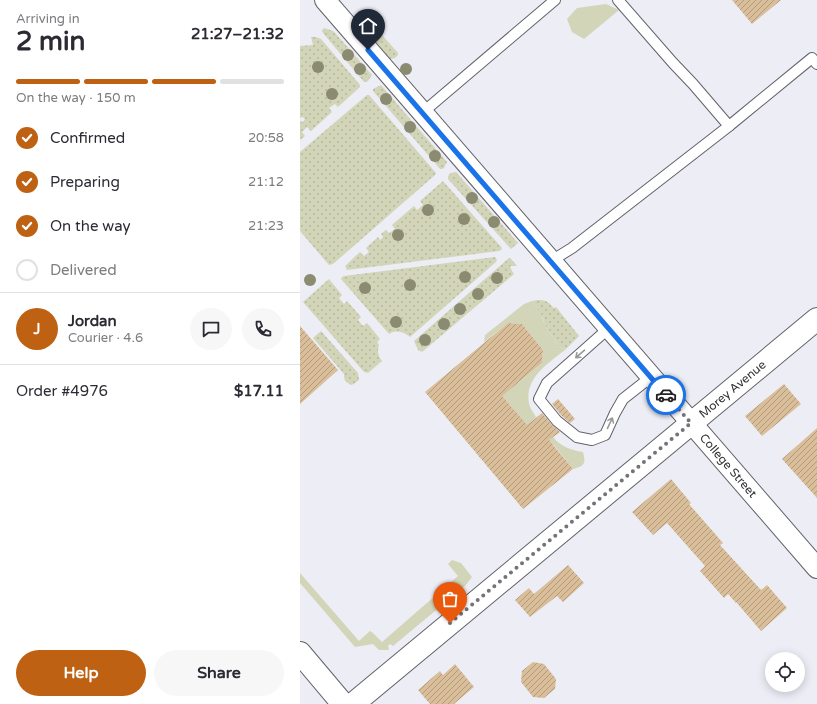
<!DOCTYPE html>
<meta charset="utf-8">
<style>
:root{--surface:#fff;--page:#f7f7f7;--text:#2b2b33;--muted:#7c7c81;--line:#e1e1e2;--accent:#be6112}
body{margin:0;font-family:"Varela Round",sans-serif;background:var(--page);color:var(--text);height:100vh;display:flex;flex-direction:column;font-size:15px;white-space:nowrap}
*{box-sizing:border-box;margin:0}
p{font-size:13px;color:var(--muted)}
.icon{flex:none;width:22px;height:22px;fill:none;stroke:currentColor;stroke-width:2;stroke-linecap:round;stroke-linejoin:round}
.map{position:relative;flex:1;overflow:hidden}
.panel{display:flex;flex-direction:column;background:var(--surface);width:300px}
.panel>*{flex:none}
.fabs{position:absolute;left:465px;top:652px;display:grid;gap:8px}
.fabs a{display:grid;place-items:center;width:40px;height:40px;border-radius:50%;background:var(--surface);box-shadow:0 2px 10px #0003;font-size:20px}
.pin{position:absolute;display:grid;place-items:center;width:34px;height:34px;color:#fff;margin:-41px -17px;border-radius:50% 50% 50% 0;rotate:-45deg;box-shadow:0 0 4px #0007}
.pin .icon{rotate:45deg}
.courier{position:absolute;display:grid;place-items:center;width:40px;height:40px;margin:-20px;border:3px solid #1a73e8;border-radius:50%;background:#fff;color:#222;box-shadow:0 1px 5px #0007}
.headline em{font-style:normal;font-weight:700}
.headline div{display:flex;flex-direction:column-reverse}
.headline{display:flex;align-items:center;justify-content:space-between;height:68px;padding:0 16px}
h1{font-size:26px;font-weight:700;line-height:30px}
.bar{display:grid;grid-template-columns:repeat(4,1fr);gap:6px 4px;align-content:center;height:48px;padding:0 16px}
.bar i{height:5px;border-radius:3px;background:var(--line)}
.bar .active{background:var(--accent)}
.bar p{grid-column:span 4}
.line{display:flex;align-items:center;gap:10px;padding:0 16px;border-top:1px solid var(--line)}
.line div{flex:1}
.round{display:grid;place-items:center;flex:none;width:42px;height:42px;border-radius:21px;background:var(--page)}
ol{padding:0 16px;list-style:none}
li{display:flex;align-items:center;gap:12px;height:44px}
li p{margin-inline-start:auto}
li .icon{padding:4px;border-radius:50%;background:var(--accent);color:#fff;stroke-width:4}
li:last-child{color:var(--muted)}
li i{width:22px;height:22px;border:2px solid var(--line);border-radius:50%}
.primary-button{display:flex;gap:8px;margin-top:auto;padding:8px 16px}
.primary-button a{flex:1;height:46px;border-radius:24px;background:var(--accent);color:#fff;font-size:16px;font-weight:700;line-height:46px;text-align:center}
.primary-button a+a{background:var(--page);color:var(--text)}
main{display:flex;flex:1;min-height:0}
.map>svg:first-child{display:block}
.grass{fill:url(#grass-dots)}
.green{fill:#d3d5b9}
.building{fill:url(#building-hatch)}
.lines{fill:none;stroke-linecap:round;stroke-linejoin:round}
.service-casing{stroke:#626269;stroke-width:12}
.minor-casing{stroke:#626269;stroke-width:22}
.tertiary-casing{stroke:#626269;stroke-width:24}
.service{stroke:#fff;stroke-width:10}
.minor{stroke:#fff;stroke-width:20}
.tertiary{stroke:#fff;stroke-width:22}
.tree{fill:#8a8b71}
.oneway{stroke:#98989a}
.done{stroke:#737378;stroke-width:4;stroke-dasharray:0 7.2}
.route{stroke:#1a73e8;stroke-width:5}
.labels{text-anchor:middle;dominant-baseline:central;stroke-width:3;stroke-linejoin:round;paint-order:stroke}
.street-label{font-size:12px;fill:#323235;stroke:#fbfbfe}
</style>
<main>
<section class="panel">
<div class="headline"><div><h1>2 min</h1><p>Arriving in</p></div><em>21:27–21:32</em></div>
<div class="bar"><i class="active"></i><i class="active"></i><i class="active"></i><i></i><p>On the way · 150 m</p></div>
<ol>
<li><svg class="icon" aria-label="check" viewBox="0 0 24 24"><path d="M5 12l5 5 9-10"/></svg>Confirmed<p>20:58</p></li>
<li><svg class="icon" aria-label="check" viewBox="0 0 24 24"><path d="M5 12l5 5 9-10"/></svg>Preparing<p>21:12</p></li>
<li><svg class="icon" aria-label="check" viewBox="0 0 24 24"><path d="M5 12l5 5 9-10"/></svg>On the way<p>21:23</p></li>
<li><i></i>Delivered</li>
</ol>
<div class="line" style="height:72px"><b class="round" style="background:var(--accent);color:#fff">J</b><div><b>Jordan</b><p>Courier · 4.6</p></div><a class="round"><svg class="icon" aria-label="chat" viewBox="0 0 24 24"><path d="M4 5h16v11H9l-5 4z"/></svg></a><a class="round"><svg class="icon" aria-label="phone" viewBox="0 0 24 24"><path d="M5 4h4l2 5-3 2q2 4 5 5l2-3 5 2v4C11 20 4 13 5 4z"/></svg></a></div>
<div class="line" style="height:52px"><div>Order #4976</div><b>$17.11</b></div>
<div class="primary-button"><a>Help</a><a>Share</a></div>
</section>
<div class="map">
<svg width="517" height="704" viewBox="0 0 517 704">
<defs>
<pattern id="grass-dots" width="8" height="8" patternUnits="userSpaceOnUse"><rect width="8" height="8" fill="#d3d5b9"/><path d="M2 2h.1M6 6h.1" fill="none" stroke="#b6b7a0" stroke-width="1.8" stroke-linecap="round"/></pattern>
<pattern id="building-hatch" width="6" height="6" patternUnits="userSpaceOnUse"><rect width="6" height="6" fill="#dabe9a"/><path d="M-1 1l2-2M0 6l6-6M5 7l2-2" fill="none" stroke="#b19b7e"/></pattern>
</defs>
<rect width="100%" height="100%" fill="#ecedf5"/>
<g class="grass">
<polygon points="60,10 98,53 98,55 95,58 90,59 61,25 58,16 58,12"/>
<polygon points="24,28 33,31 36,34 72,75 68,81 65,82 64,82 23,33 22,31"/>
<polygon points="11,37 16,37 21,39 60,85 60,87 38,107 35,104 29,108 32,112 11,131 7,127 2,132 5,136 0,140 0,121 3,122 5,119 3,117 0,118 0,46 13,45"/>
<polygon points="81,85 147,162 144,168 142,169 140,169 73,91 73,89"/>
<polygon points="67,95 69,95 136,173 135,175 33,264 29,265 0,231 0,152"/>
<polygon points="156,172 218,243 211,249 148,179 148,176 151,173"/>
<polygon points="143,181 202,248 201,250 199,251 47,270 45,266 60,252 64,256 69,252 66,248 78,237 80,240 83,237 81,234 86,230 89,233 95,229 92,225 114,206 117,210 123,205 120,201 142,182"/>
<path d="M 195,257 L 197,260 L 196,262 L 110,337 C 104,332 96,329 89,334 L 41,279 L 42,277 L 44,276 Z"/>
<polygon points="209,258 211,259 217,266 210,266 212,271 214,274 122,352 118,350 114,341"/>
<path d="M 29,279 L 42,295 L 39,298 L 44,304 L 47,301 L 61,317 L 58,320 L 63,326 L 67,323 L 80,339 L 77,342 L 79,345 C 77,350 78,357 82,361 L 68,373 L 64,372 L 3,302 Z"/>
<path d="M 238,300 C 247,300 248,302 254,308 L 256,307 L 279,336 L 266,349 L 259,347 L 255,341 L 244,323 L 243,318 L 237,308 L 232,301 Z"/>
<path d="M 21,331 L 58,373 L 59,380 L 54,384 L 51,385 C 45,381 44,381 44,374 L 13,338 Z"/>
</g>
<g class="green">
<polygon points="306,4 319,10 284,39 272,32 267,19 277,8"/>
<path d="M 232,301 L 241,313 L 244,323 L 255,341 L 259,347 L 266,349 C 249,363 224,378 229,403 C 230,409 234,413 236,417 L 227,426 L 196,389 L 205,381 L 218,383 L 242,363 L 243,350 L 222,324 L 208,323 L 184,342 L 185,335 L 224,304 Z"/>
<path d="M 253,437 C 261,447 271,450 283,452 C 286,463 285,466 273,469 L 254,445 L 243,445 Z"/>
<polygon points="152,560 161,563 172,577 165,586 93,646 90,644 88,646 89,649 88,650 79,650 73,644 55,647 0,583 0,573 59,641 70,631 73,633 82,642 158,576 148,564"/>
</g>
<g class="building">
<polygon points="432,0 481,0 452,24"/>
<polygon points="208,323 222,324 243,350 242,363 202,396 227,425 242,413 252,425 260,432 249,440 273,469 223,509 125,392"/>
<polygon points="0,326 38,370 0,404"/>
<polygon points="484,384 501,404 462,436 445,416"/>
<polygon points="258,399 275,419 270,423 262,416 252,404"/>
<polygon points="517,428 517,498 482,459"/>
<polygon points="371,479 391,503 389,504 423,543 420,545 461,590 467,585 487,608 461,631 436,602 436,603 428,594 424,598 400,571 405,566 367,523 353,535 332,512"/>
<polygon points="268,565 284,583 263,602 257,596 230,617 215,600 229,588 234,594"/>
<polygon points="233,662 244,664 256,679 255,689 244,698 233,697 221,682 222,671"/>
<polygon points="155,664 174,687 154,704 130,704 118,690 140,671 143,675"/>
</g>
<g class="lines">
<defs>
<g id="service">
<polyline points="318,0 373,63 393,84 429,126"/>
<polyline points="122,113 255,0"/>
<polyline points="251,261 272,248 429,126 512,58 517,64"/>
<polyline points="309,328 247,383 239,399 257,421 277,437 292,440 305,435 315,413 323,399 351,377"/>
</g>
<g id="minor">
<path id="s1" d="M 25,0 L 517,568"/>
</g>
<g id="tertiary">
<polyline points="0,653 43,704"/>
<path id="s2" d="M 53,704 L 517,319"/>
</g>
</defs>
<use href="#service" class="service-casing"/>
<use href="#minor" class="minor-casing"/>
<use href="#tertiary" class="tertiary-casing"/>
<use href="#service" class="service"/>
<use href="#minor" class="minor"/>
<use href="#tertiary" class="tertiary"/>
</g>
<g class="tree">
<circle cx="48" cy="55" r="6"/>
<circle cx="18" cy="67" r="6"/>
<circle cx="60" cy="69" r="6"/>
<circle cx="106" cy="69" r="6"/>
<circle cx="32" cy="94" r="6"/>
<circle cx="86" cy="99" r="6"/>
<circle cx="110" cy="127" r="6"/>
<circle cx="135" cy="156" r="6"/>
<circle cx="172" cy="198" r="6"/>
<circle cx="128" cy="210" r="6"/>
<circle cx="164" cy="219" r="6"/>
<circle cx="194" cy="222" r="6"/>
<circle cx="98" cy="235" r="6"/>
<circle cx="165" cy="277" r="6"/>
<circle cx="197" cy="278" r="6"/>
<circle cx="10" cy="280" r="6"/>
<circle cx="110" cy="285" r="6"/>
<circle cx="65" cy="288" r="6"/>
<circle cx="178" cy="294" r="6"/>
<circle cx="160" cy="309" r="6"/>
<circle cx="96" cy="322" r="6"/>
<circle cx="144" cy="324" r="6"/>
<circle cx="125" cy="340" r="6"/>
</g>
<defs><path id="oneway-shaft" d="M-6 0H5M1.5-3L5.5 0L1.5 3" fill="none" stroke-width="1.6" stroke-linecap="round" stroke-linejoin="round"/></defs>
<g class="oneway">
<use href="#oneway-shaft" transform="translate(280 354) rotate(139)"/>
<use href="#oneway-shaft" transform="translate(310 423) rotate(-65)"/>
</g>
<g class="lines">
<polyline class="done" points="150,623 391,423 366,395"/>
<polyline class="route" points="68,50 366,395"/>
</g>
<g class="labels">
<g class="street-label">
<text stroke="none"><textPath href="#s2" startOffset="493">Morey Avenue</textPath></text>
<text stroke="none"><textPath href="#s1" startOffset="616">College Street</textPath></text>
</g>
</g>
</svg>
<div class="fabs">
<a><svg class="icon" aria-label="locate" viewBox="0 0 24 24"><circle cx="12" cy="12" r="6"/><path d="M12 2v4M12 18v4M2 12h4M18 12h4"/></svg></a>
</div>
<div class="pin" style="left:150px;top:623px;background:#ea580c"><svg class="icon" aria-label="bag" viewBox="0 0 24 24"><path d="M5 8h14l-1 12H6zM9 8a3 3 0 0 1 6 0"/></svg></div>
<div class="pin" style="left:68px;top:50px;background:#1f2937"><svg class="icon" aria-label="home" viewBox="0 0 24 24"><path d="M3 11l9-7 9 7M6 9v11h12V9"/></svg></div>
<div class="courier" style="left:366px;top:395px"><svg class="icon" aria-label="car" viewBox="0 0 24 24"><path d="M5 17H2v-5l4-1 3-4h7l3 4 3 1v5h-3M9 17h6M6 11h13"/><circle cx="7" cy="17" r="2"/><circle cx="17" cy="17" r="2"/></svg></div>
</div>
</main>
